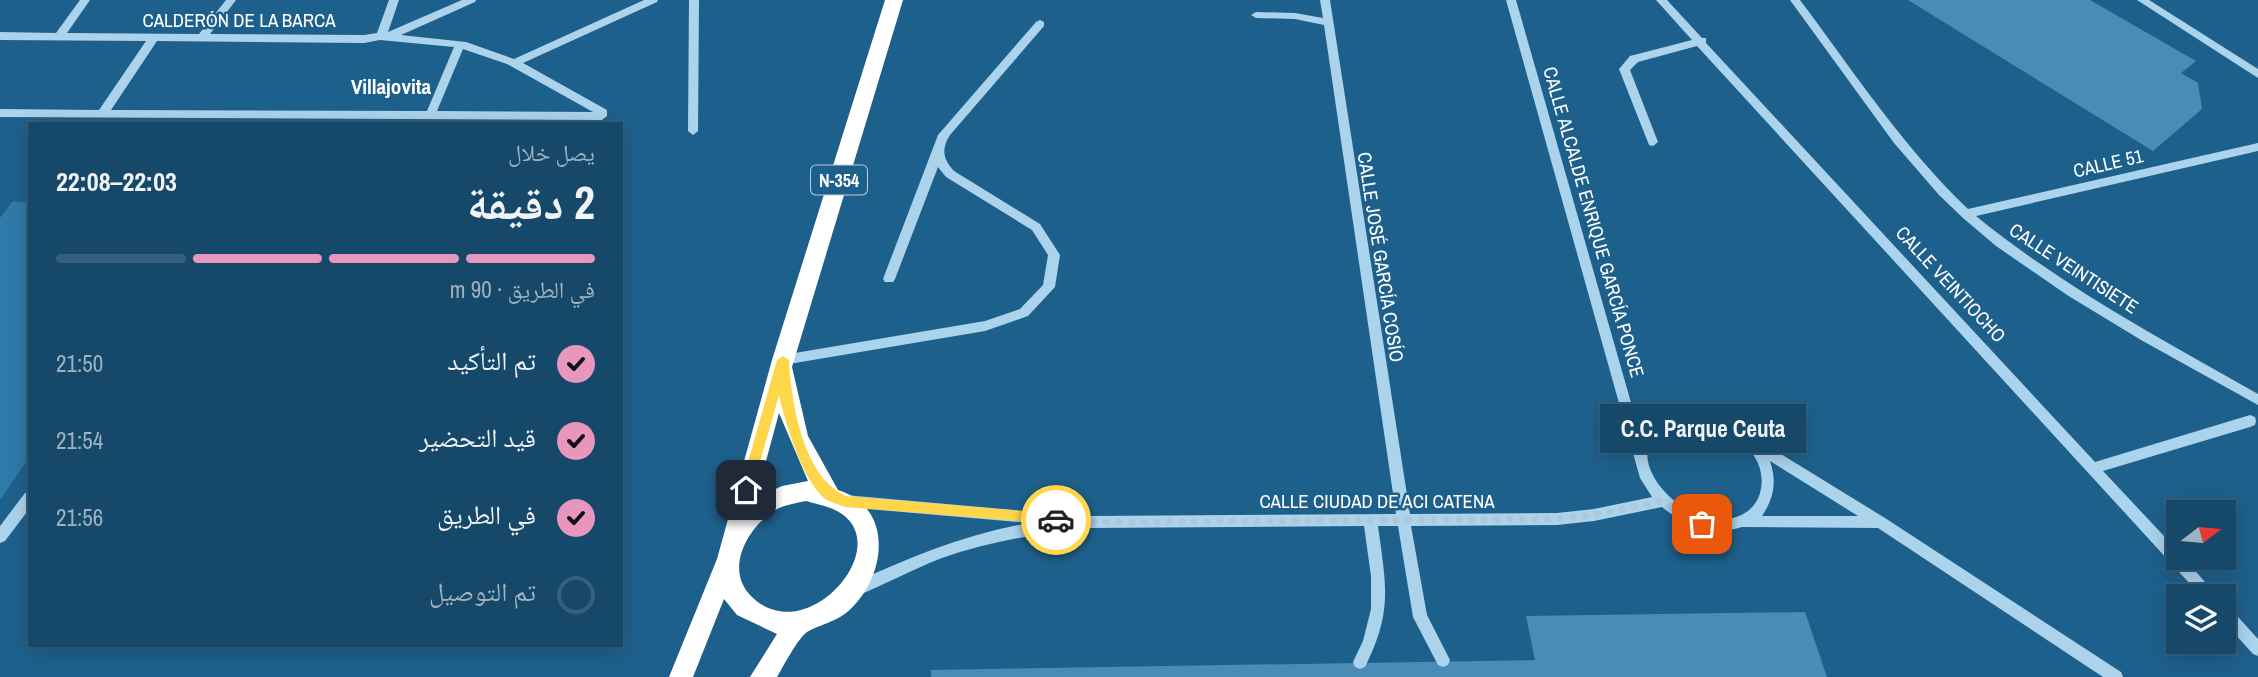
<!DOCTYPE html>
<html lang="ar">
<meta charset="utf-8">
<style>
:root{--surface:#164869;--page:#1f4f6f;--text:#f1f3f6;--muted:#9eb2c0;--line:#35607d;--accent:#e797bd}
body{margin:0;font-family:"Archivo Narrow","Noto Naskh Arabic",sans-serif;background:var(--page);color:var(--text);direction:rtl;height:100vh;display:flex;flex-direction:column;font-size:26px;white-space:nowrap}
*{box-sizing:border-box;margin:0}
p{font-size:23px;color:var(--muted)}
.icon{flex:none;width:38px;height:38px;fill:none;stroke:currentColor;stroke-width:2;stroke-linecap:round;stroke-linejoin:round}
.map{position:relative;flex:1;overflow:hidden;direction:ltr}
.details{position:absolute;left:28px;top:122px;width:595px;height:525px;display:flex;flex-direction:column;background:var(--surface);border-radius:0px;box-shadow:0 4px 18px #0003,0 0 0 2px var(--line);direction:rtl}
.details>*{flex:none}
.needle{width:46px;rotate:74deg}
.buttons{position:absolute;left:2166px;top:500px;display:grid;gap:14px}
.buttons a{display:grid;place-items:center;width:70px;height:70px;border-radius:0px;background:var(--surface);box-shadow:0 4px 18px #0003,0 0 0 2px var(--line);font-size:35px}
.pin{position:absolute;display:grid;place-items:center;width:60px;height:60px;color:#fff;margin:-30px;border-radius:14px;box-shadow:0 4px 10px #0006}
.courier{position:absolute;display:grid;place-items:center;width:70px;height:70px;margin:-35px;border:5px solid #ffd54a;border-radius:50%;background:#fff;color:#222;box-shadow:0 2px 9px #0007}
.bubble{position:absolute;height:49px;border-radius:0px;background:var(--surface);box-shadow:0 4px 18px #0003,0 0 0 2px var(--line);font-size:23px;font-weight:700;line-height:49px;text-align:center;direction:rtl}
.headline em{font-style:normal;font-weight:700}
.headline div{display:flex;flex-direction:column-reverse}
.headline{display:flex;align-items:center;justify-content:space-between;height:119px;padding:0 28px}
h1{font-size:46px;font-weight:700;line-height:52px}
.bar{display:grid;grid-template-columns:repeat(4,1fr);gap:10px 7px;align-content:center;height:84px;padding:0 28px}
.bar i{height:9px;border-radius:5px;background:var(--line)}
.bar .on{background:var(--accent)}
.bar p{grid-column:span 4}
ol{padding:0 28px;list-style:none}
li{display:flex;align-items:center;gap:21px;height:77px}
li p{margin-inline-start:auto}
li .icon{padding:7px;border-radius:50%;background:var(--accent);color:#111;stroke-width:4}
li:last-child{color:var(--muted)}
li i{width:38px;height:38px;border:4px solid var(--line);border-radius:50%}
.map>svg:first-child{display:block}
.green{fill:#2f7aa8}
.building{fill:#4b8cb6}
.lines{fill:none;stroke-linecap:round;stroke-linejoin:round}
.minor{fill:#abd3ec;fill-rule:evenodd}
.highway{fill:#fff;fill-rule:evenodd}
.route{fill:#ffd54a}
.done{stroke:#b0c7d7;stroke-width:7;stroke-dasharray:0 12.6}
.labels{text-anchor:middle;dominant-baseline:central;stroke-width:5;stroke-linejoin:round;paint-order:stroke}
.shield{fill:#1e608c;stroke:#bccfdc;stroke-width:2}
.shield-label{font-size:18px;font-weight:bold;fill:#fff}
.street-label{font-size:19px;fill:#fff;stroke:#1e608c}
.neighbourhood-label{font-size:21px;font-weight:bold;fill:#fff;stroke:#1e608c}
</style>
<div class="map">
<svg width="2258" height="677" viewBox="0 0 2258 677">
<rect width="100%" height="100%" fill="#1e608c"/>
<polygon class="green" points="13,201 30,203 30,456 0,500 0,218"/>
<g class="building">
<polygon points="1908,0 2090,0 2196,61 2181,73 2198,83 2202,109 2153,151"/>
<polygon points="1805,612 1827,677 931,677 931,670 1535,660 1526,616"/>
</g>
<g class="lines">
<g class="minor">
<path d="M 80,0 L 90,0 L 67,33 L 199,34 L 226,0 L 236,0 L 210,34 L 364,35 L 377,33 L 389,0 L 399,0 L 388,32 L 462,0 L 476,0 L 475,2 L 401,35 L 466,42 L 514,59 L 644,0 L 658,0 L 657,2 L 523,63 L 607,110 L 607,116 L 602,120 L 0,117 L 0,109 L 99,110 L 146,41 L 0,40 L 0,32 L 56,33 ZM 157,41 L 364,43 L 380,40 L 454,47 L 427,111 L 111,110 ZM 463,49 L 507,64 L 593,112 L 437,111 Z"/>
<polygon points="689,0 699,0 698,131 693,135 688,131"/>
<path d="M 1320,0 L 1330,0 L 1410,514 L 1557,513 L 1594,509 L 1652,497 L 1640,478 L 1506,0 L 1516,0 L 1640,434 L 1657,419 L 1692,409 L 1716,415 L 1734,423 L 1755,438 L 1885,518 L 2121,672 L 2123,677 L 2103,677 L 1878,528 L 1742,527 C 1713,537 1684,525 1662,507 L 1594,521 L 1557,525 L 1411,526 L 1427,615 L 1450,660 L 1448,665 L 1443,667 L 1438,665 L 1413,617 L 1398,526 L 1378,526 C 1386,585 1393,611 1365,667 L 1360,669 L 1355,667 L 1353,662 L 1363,641 L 1371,609 L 1371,576 L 1364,526 L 1091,528 C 1040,533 990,541 942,558 C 913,569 886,584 857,596 L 852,594 L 850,589 L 852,584 C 909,557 967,534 1029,523 L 845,507 L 840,505 L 838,501 L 840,497 L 845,495 L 1048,513 L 1053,515 L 1054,520 L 1091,516 L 1396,514 L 1324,25 L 1295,19 L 1256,18 L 1251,15 L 1256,12 L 1295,13 L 1323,18 ZM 1692,421 C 1726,427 1771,451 1760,493 C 1757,504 1749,512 1739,516 C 1687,537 1612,454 1666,427 C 1673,423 1684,423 1692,421 ZM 1770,461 L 1858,516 L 1762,516 C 1774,498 1777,482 1770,461 Z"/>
<polygon points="1656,0 1667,0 1702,38 1706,38 1706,43 2095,462 2250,415 2255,417 2256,421 2255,425 2250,427 2103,471 2179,552 2179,558 2184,558 2218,597 2202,597 1697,46 1638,62 1630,70 1658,142 1653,146 1649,145 1619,69 1630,56 1692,40"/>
<path d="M 1790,0 L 1800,0 C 1854,72 1903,147 1968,209 L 2258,143 L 2258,151 L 1976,216 C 2063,287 2161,339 2258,394 L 2258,405 L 2141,340 L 2067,295 L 1996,246 L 1963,218 L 1939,195 L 1894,143 Z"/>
<polygon points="2137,0 2149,0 2258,69 2258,78"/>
<path d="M 1040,20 L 1044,22 L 1044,26 L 950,135 C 941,149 943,159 954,171 L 1040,224 L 1060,255 L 1055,287 L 1028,316 L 985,331 L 783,365 L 779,364 L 777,360 L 779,356 L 783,355 L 985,321 L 1020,309 L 1043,285 L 1048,255 L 1032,230 L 946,177 L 938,167 L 895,279 L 893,282 L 885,282 L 883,279 L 938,135 L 1036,22 Z"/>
<polygon points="30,491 30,508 5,541 0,543 0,526 25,493"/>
<polygon points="2224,605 2229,607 2258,639 2258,656 2253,654 2224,622"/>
</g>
<path class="highway" d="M 885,0 L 903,0 L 792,367 L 808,436 L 838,490 C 896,508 886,580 846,613 C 835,622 819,625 807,632 C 798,638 783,667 777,677 L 750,677 L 777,634 L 737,615 L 724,599 L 693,677 L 669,677 L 717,559 L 772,360 ZM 779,413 L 808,481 L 782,486 L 756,498 ZM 806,501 C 816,504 828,506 837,511 C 899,544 806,652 751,596 C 724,569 748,527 775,510 C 784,505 796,503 806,501 Z"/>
</g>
<path class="route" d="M 783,356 L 789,360 C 791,402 803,477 846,496 L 1056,514 L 1060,516 L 1060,524 L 845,507 C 839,504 829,502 824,498 C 802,479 785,422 779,395 L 752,490 L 751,494 L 742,494 L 740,490 L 777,360 Z"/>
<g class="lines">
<polyline class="done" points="1056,520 1091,522 1557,519 1594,515 1662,501 1681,515 1702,524"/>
</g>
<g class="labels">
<rect class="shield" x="811" y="165.5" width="56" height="29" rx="5"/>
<g class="shield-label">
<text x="839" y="180">N-354</text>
</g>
<g class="street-label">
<text x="239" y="20">CALDERÓN DE LA BARCA</text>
<text transform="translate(2108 163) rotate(-13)">CALLE 51</text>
<text transform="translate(1594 222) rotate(74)">CALLE ALCALDE ENRIQUE GARCÍA PONCE</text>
<text transform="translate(1381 257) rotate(81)">CALLE JOSÉ GARCÍA COSÍO</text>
<text transform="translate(2074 268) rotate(33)">CALLE VEINTISIETE</text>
<text transform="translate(1951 284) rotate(47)">CALLE VEINTIOCHO</text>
<text x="1377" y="501">CALLE CIUDAD DE ACI CATENA</text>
</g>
<g class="neighbourhood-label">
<text x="391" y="86">Villajovita</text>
</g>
</g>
</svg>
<div class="buttons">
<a><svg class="needle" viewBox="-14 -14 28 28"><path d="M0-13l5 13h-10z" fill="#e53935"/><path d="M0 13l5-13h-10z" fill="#9eb2c0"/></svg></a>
<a><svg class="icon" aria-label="layers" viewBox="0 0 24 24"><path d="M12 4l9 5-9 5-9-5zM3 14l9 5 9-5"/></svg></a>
</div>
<div class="pin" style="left:1702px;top:524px;background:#ea580c"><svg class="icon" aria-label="bag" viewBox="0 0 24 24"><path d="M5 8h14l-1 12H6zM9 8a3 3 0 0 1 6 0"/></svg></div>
<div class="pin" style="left:746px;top:490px;background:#1f2937"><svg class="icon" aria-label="home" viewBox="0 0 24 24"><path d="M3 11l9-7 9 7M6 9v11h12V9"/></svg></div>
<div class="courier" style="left:1056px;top:520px"><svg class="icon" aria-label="car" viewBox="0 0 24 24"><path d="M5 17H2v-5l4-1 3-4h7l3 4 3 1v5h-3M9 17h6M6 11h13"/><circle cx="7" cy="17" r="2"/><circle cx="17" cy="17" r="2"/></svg></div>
<div class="bubble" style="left:1600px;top:404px;width:206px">C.C. Parque Ceuta</div>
<section class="details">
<div class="headline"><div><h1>2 دقيقة</h1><p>يصل خلال</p></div><em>22:03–22:08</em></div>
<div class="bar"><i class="on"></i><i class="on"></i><i class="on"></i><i></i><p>في الطريق · 90 m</p></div>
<ol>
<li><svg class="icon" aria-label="check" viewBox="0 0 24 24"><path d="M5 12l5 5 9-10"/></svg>تم التأكيد<p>21:50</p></li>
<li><svg class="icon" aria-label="check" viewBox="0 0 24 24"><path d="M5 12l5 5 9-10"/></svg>قيد التحضير<p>21:54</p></li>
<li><svg class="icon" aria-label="check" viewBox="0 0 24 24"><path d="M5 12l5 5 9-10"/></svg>في الطريق<p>21:56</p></li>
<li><i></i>تم التوصيل</li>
</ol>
</section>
</div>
